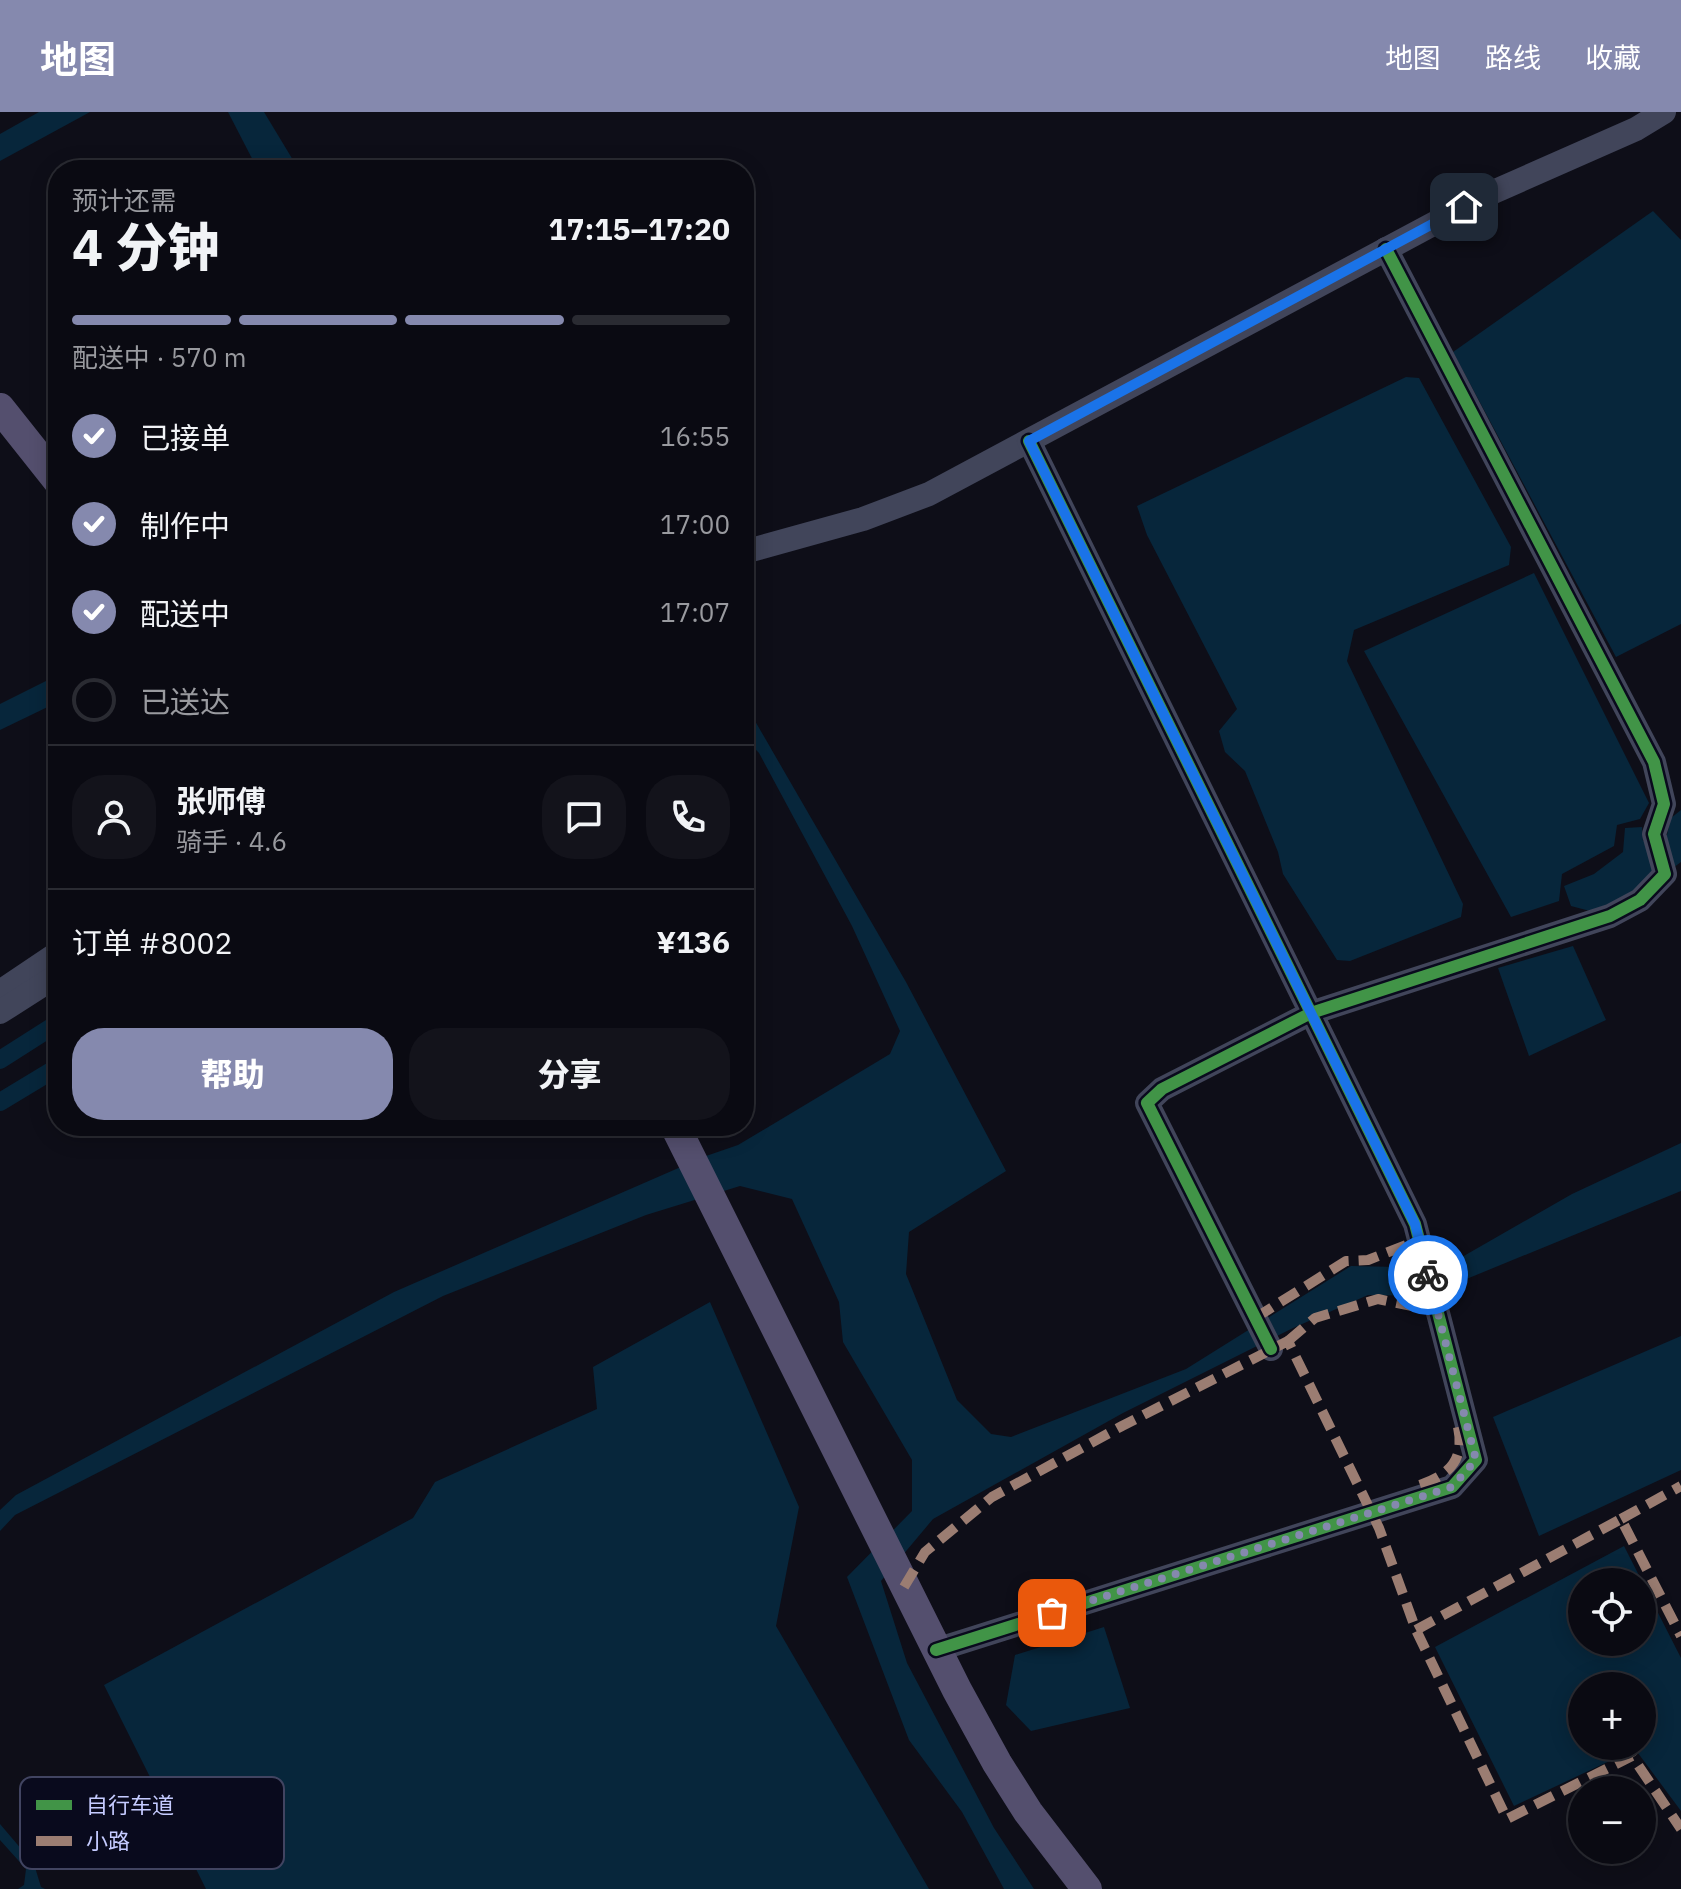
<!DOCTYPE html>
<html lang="zh">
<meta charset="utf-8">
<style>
:root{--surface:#0a0a12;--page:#13131b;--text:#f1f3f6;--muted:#999a9f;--line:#2a2b32;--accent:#8589ae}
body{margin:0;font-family:"IBM Plex Sans","Noto Sans SC",sans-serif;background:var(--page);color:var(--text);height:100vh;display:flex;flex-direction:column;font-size:30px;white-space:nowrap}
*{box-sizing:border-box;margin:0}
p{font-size:26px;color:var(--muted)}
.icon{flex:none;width:44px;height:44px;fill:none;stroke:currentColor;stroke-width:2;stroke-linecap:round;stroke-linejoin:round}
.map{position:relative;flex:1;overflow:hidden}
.details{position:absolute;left:48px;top:48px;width:706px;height:976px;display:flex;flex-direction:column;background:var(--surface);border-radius:32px;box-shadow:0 4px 20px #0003,0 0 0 2px var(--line)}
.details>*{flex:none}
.controls{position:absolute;left:1568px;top:1456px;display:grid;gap:16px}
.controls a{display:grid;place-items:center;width:88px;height:88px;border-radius:50%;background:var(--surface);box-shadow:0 4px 20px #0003,0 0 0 2px var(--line);font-size:40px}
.pin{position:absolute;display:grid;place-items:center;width:68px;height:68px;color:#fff;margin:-34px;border-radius:16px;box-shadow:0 4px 12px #0006}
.courier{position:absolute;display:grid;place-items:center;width:80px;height:80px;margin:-40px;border:6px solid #1a73e8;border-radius:50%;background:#fff;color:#222;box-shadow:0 2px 10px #0007}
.summary em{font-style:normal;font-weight:800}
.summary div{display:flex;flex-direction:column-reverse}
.summary{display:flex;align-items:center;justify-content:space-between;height:136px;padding:0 24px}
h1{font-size:52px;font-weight:800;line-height:60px}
.bar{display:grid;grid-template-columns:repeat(4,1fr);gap:12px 8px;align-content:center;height:96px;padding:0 24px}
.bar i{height:10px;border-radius:6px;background:var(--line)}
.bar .selected{background:var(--accent)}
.bar p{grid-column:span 4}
.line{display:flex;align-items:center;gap:20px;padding:0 24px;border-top:2px solid var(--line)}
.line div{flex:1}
.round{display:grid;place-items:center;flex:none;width:84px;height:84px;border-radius:32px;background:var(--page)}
ol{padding:0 24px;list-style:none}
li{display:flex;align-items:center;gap:24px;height:88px}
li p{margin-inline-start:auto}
li .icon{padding:8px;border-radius:50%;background:var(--accent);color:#fff;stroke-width:4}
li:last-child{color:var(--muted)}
li i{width:44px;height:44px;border:4px solid var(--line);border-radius:50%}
.action{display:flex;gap:16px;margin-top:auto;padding:16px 24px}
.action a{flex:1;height:92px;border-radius:32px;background:var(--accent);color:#fff;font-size:32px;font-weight:800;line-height:92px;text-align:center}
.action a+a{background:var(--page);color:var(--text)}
header{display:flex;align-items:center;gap:48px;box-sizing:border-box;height:112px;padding:0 40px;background:var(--accent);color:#fff}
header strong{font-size:38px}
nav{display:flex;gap:44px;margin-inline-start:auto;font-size:28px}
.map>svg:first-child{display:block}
.water{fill:#07263b;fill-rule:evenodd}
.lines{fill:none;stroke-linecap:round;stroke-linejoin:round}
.canal{stroke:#07263b;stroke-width:18}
.minor{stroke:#41455a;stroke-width:24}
.major{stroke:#544f6e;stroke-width:30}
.quiet{stroke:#9b7d72;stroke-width:10;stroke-dasharray:20 10;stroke-linecap:butt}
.cycleway-casing{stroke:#090a1d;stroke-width:17}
.cycleway{stroke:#419447;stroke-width:12}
.done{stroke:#8589ae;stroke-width:8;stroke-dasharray:0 14.4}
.route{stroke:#1a73e8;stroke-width:10}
.key{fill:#090a1d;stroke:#414461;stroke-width:2}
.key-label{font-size:22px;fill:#c5cbff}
</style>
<header>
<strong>地图</strong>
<nav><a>地图</a><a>路线</a><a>收藏</a></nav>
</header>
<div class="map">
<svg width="1681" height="1777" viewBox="0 0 1681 1777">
<rect width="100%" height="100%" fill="#0e0e18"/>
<g class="water">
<polygon points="39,0 90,0 0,49 0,22"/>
<polygon points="228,0 264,0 299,58 258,58"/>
<polygon points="1653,99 1681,128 1681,512 1616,545 1453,240"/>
<polygon points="1406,265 1419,266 1511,435 1509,453 1354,518 1347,549 1463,792 1461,805 1350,849 1337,848 1283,762 1278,740 1245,659 1225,640 1219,619 1237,597 1147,423 1137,394"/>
<polygon points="1534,461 1649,691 1640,707 1617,713 1614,734 1562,762 1559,789 1511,805 1364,539"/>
<polygon points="58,563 58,590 0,618 0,592"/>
<polygon points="744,590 906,870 1006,1059 909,1120 906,1162 957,1288 991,1322 1011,1325 1186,1257 1351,1154 1399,1155 1455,1149 1572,1082 1681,1031 1681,1079 1425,1184 1368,1183 1293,1216 1123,1301 933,1407 881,1469 907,1551 994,1716 1034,1777 1004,1777 962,1700 909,1628 847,1465 912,1399 912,1348 843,1230 839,1190 792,1087 740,1074 646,1103 443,1184 15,1403 0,1419 0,1398 16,1383 394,1180 706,1044 738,1033 890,942 900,919 852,814 759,641 744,625"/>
<polygon points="1681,698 1681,750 1639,781 1590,799 1571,794 1564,774 1594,762 1623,740 1625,716 1642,715 1643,729 1666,727 1671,706"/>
<polygon points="1573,834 1606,908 1529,944 1498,856"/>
<polygon points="710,1190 799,1395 776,1514 929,1777 206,1777 104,1573 413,1406 435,1370 597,1297 593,1255"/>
<polygon points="1681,1224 1681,1358 1539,1424 1493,1305"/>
<path d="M 1624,1434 L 1681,1546 L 1681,1699 L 1635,1637 L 1514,1694 L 1435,1535 ZM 1582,1470 L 1642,1470 L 1642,1530 L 1582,1530 ZM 1582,1574 L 1642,1574 L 1642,1634 L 1582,1634 Z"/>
<polygon points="1104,1515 1130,1596 1031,1619 1006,1593 1015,1543"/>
<polygon points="0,1712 34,1752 41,1775 45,1777 18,1777 24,1773 26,1757 0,1728"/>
</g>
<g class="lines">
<g class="canal">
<polyline points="0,948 58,911"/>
<polyline points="0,990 58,955"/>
</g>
<g class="minor">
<polyline points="744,440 863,407 929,382 1491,81 1636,17 1664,0"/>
<polyline points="0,880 58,841"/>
<polyline points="0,900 58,863"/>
<polyline points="1271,1237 1147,991 1162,977 1311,901 1610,804 1640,788 1665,762 1654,722 1664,692 1654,650 1386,137"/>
<polyline points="936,1538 1452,1375 1476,1348 1415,1112 1029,329"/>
</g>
<g class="major">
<polyline points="0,296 58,369"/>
<polyline points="675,1014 957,1578 997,1651 1028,1700 1087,1777"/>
</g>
<g class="quiet">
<polyline points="1255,1206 1346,1149 1368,1148 1409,1132 1413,1148"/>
<polyline points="1288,1229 1315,1206 1378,1187 1426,1197 1422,1183"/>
<path d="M 1420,1373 C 1449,1363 1465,1348 1458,1315"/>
<polyline points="1621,1407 1681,1374"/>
<polyline points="904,1475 925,1440 992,1385 1122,1314 1288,1229 1379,1416 1416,1518 1507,1707 1632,1644 1681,1717"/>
<polyline points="1416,1518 1621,1407 1681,1524"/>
</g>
<defs>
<g id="cycleway">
<polyline points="1271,1237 1147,991 1162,977 1311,901 1610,804 1640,788 1665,762 1654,722 1664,692 1654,650 1386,137"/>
<polyline points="936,1538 1452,1375 1476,1348 1415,1112 1029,329"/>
</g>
</defs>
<use href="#cycleway" class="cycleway-casing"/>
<use href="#cycleway" class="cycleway"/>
</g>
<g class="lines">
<polyline class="done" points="1052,1501 1452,1375 1476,1348 1428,1163"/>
<polyline class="route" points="1428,1163 1415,1112 1029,329 1464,95"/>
</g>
<rect x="20" y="1665" width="264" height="92" rx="12" class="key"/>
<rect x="36" y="1688" width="36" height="10" fill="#419447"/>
<rect x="36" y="1724" width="36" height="10" fill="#9b7d72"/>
<g class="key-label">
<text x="86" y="1701">自行车道</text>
<text x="86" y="1737">小路</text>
</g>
</svg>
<div class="controls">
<a><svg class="icon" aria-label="locate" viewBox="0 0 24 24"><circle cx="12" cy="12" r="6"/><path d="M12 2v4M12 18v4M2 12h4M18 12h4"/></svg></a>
<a>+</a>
<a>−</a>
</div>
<div class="pin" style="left:1052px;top:1501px;background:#ea580c"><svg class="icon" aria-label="bag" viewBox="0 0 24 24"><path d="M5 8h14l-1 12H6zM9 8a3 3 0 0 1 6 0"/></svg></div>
<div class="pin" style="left:1464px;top:95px;background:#1f2937"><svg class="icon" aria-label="home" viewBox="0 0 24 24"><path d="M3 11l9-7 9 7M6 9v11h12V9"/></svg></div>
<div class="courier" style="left:1428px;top:1163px"><svg class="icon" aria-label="bike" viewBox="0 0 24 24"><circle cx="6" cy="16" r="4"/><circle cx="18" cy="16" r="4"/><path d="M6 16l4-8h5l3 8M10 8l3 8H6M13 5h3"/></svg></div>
<section class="details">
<div class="summary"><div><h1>4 分钟</h1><p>预计还需</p></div><em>17:15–17:20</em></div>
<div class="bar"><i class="selected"></i><i class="selected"></i><i class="selected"></i><i></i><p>配送中 · 570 m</p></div>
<ol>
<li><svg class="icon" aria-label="check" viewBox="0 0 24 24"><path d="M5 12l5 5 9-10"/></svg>已接单<p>16:55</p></li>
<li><svg class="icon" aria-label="check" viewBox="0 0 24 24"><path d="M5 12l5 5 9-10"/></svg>制作中<p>17:00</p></li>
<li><svg class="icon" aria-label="check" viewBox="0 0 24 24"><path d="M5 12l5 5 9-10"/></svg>配送中<p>17:07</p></li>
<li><i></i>已送达</li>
</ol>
<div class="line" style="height:144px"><a class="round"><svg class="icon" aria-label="person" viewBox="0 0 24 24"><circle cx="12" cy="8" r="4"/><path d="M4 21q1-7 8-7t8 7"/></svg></a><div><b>张师傅</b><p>骑手 · 4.6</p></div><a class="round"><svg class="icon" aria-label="chat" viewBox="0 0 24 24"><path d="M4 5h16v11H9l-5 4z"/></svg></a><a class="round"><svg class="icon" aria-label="phone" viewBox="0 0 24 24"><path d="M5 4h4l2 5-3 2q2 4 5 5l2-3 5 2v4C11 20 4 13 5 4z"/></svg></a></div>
<div class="line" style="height:104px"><div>订单 #8002</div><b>¥136</b></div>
<div class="action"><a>帮助</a><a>分享</a></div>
</section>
</div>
